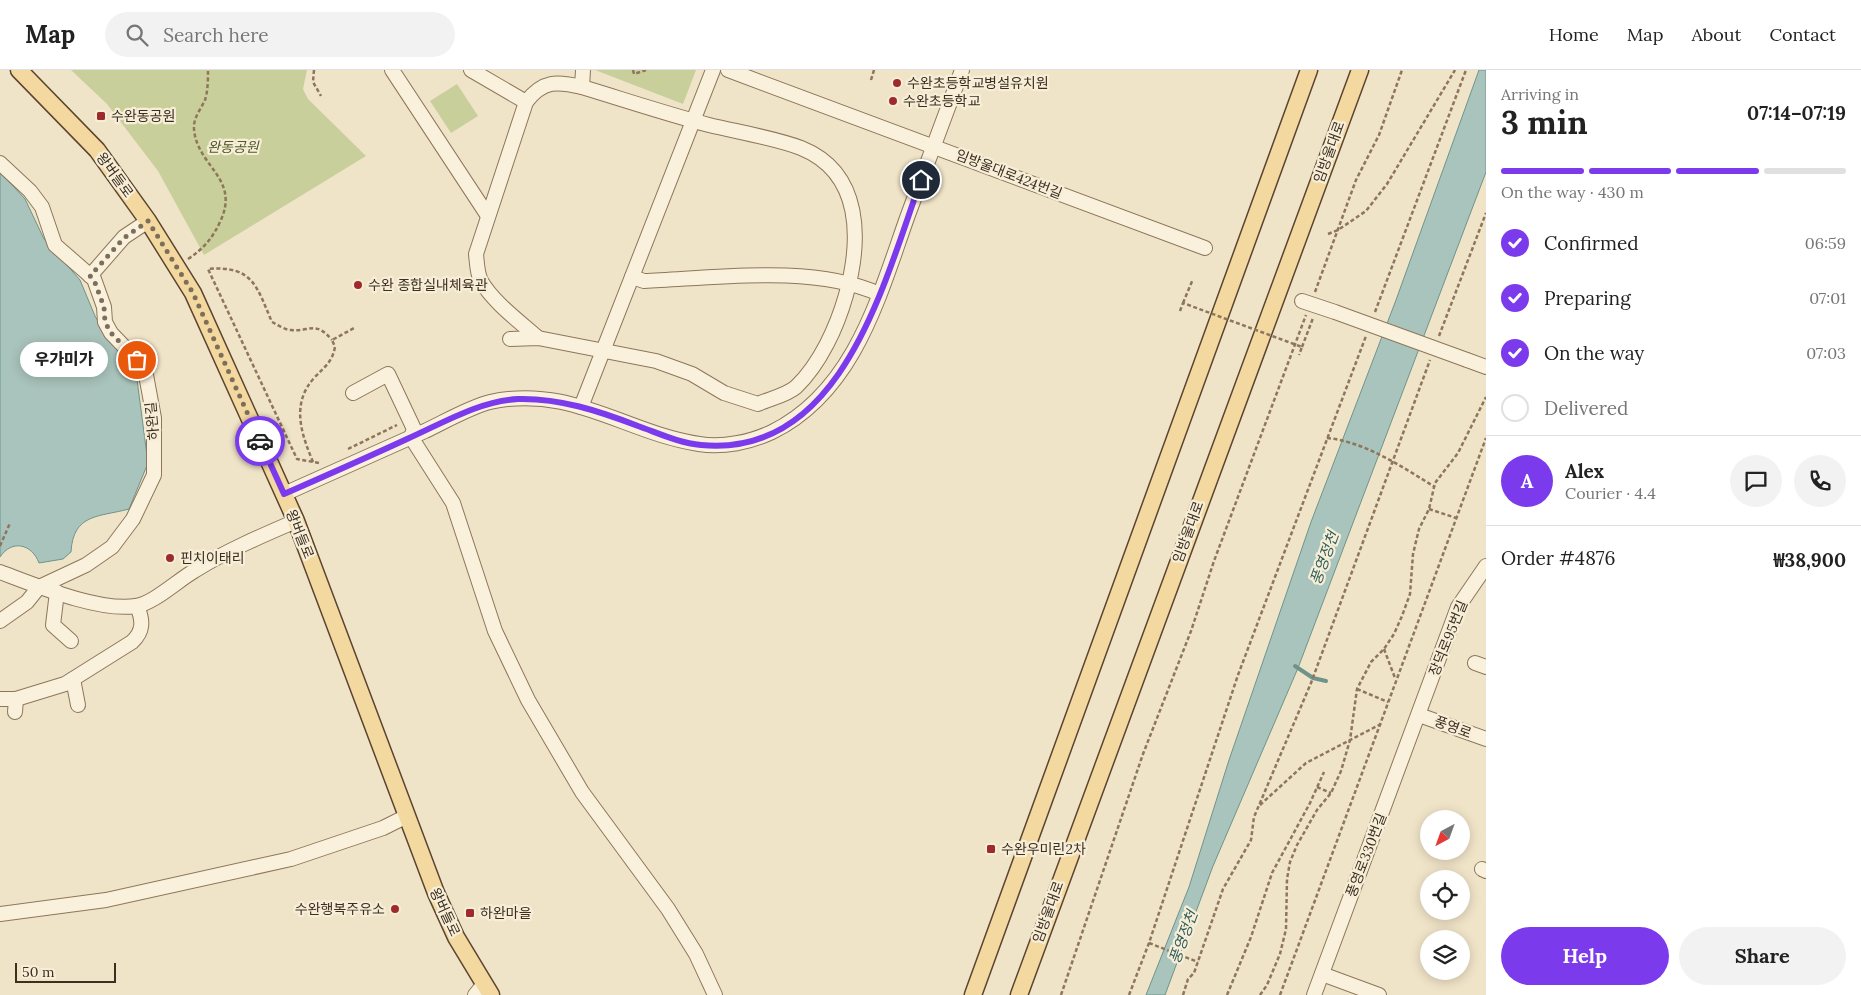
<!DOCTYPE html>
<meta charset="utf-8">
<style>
:root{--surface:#fff;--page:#f2f2f2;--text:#222;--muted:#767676;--line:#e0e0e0;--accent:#7c3aed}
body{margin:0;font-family:Lora,"Noto Sans KR",serif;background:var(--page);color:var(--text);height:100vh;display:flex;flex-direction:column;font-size:19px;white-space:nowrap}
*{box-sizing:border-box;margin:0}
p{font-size:16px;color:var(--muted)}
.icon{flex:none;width:28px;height:28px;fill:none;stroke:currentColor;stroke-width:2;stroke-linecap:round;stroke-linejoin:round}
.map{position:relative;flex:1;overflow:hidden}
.sheet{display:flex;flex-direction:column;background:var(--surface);width:375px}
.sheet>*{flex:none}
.needle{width:32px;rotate:221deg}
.fabs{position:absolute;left:1420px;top:740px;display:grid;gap:10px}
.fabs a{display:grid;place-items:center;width:50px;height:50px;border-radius:50%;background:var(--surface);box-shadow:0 2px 12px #0003;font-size:25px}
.scale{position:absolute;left:15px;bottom:12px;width:101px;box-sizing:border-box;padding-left:5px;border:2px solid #3d2e20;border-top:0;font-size:14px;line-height:18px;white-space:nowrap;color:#3d2e20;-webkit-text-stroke:4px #f7eed8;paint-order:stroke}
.pin{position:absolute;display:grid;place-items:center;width:42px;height:42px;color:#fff;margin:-21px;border:2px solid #fff;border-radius:50%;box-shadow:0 1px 5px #0007}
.courier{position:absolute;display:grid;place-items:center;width:50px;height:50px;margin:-25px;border:4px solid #7c3aed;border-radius:50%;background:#fff;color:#222;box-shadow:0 1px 6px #0007}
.bubble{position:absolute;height:35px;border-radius:18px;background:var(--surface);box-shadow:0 2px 12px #0003;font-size:16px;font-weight:800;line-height:35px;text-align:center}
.headline em{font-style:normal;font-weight:800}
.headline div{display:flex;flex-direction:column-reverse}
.headline{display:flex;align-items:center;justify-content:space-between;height:85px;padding:0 15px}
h1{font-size:32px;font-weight:800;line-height:38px}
.bar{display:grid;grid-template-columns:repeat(4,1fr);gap:8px 5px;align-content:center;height:60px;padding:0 15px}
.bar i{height:6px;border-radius:4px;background:var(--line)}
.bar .on{background:var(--accent)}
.bar p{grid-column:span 4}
.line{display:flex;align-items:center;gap:12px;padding:0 15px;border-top:1px solid var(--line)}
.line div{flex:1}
.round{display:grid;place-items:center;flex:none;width:52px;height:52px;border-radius:26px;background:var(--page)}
ol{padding:0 15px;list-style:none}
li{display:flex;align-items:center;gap:15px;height:55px}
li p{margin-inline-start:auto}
li .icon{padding:5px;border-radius:50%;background:var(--accent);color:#fff;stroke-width:4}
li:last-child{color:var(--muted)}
li i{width:28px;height:28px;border:2px solid var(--line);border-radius:50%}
.button{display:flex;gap:10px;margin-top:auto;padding:10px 15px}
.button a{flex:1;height:58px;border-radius:30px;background:var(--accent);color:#fff;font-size:20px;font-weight:800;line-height:58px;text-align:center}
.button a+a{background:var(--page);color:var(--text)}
header{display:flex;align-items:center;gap:30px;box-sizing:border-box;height:70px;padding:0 25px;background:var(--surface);border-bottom:1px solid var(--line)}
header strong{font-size:24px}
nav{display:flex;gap:28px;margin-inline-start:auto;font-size:18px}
.search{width:350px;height:45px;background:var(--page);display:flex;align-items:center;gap:12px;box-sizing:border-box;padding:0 18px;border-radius:28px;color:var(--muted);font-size:19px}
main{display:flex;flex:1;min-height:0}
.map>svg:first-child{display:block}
.green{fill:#c9cf9b}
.water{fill:#a9c4bc;stroke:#6f938a}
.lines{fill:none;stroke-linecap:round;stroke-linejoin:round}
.stream{stroke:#6f938a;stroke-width:4}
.minor-casing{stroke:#8d765c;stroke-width:16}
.major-casing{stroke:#5b4430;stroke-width:19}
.path{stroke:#8d765c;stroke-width:2.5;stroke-dasharray:4 2.5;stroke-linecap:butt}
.minor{stroke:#faf1dc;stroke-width:14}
.major{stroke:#f3d9a0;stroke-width:16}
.minor-bridge-casing{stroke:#8d765c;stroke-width:16;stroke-linecap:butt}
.path-bridge{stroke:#8d765c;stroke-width:2.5;stroke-dasharray:4 2.5;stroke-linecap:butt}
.minor-bridge{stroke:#faf1dc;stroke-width:14}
.done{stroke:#7c6e5b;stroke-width:5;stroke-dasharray:0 9}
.route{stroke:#7c3aed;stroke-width:6}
.poi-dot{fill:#9e2a2b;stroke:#f7eed8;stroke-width:2}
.labels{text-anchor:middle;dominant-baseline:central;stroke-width:4.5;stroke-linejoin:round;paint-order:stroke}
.poi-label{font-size:14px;fill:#3d2e20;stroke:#f7eed8;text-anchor:start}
.park-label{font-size:14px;font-style:italic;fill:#4d5a26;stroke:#f7eed8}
.street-label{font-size:14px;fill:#3d2e20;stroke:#f7eed8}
.water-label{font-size:15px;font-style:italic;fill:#2f5d5a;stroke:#f7eed8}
</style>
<header>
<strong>Map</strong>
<div class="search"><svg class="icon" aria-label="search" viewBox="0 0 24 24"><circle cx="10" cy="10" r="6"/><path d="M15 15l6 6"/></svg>Search here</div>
<nav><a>Home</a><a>Map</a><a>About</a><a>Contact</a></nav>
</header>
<main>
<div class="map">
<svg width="1486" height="925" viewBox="0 0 1486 925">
<rect width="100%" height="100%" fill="#f0e4c8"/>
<g class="green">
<polygon points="71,0 307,0 303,19 308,29 366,86 204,185 158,101 107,34"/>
<polygon points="595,0 696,0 683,34"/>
<polygon points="457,14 478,46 451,63 430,31"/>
</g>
<g class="water">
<polygon points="1479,0 1486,0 1486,102 1298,598 1213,796 1165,925 1146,925 1189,817 1229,690 1311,452 1396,230"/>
<path d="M 0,102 L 25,129 L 44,169 L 80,210 L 95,246 L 107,267 L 136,302 L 148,393 L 129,439 C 100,447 73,443 71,482 L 63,489 L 39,493 C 32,474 12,469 0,487 Z"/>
</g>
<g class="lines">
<polyline class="stream" points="1295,596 1313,608 1326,611"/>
<defs>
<g id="minor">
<polyline points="392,0 488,146"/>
<polyline points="471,0 526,32"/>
<polyline points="728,0 1205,178"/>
<polyline points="0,93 30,121 42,137 55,175 94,209 104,237 105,252 111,263 137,290 146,305 154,348 154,405 133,449 112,477 86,495 39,517 27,532 0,551"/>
<polyline points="90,206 124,167 148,151"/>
<path d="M 632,207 L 644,211 C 715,208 814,194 879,224"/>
<polyline points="1302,231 1335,242"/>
<path d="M 538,268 C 519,251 494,233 481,211 C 477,203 477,193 476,184 L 526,32 C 543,10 557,11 582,17"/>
<path d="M 510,269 L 538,268 L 656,291 L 692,304 L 724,323 L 758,334 C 769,329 787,325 796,317 C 820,294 837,257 846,225 C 861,171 863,103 801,78 C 775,68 738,62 709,55 C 667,44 625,30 582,17 L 583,0"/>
<polyline points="1467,290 1486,297"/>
<polyline points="353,323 388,304 414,359 411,367 453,433 495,561 528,630 582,722 668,839 696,884 715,925"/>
<polyline points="581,337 713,0"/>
<path d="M 284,424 C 331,403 378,382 425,361 C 444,352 470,337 490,332 C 570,314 626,363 699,374 C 723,378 751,372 772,362 C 855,321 879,226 908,145 C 926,97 944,48 962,0"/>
<path d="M 0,502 C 35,515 99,542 136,536 C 154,533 177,511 194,501 C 226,481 261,466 296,451"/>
<polyline points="57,522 53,555 71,571"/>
<polyline points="1475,593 1486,597"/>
<polyline points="73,609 78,635"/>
<path d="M 0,629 L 16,629 L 65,614 L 132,572 C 144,561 143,550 137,536"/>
<polyline points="15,642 16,629"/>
<polyline points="1419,645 1486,669"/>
<polyline points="1482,799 1486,801"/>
<polyline points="0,844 106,830 291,789 383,758 407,746"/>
<polyline points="1322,904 1379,925"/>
<polyline points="475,925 484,914"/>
<polyline points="1314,925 1458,537 1486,496"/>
</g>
<g id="major">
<polyline points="19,0 97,80 148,151 193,223 296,451 436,823 456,867 491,925"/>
<polyline points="973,925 1309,0"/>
<polyline points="1019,925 1360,0"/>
</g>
</defs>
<use href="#minor" class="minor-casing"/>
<use href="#major" class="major-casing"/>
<g class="path">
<polyline points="314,0 313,12 321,26"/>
<polyline points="633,0 634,4 646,0"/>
<polyline points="871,10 874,0"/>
<polyline points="1328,164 1338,160 1366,141 1387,114 1455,0"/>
<path d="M 188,189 C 203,179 212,169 220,152 C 241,108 197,97 194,59 C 193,48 201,39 205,30 C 208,21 208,9 208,0"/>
<polyline points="1315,222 1356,110 1379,65 1402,0"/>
<polyline points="1183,233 1193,209"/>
<polyline points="1375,242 1466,0"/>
<polyline points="1439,266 1486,143"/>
<polyline points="1302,277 1313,248"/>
<path d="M 1327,368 C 1366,372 1402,397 1435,417"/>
<polyline points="348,379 397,355"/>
<path d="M 313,392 C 301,363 291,334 314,308 C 324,297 332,293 335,277 L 332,270 L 356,257"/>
<path d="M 319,393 L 297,389 L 208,199 C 254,195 257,218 272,252 C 278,255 285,260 291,260 C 310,262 315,250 332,270"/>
<polyline points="1429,439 1456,448"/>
<polyline points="0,476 10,453"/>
<polyline points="1384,579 1395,608"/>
<polyline points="1357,619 1388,632"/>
<polyline points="1317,717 1331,723"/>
<polyline points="1260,735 1306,693 1381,654"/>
<polyline points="1149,873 1198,892"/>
<polyline points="1061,925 1143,684 1191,561 1214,491 1306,245"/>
<polyline points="1129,925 1149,873 1238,605 1366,266"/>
<polyline points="1183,925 1188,909 1194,903 1223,819 1251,770 1254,747 1311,613 1430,290"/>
<polyline points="1227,925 1251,867 1272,803 1310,733 1324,702"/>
<polyline points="1260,925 1267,915 1280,884 1286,859 1287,809 1290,792 1297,775 1317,740 1331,723 1341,701 1350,670 1357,619 1371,592 1384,579 1394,564 1402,546 1410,524 1413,484 1419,459 1429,439 1435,413 1458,383 1486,327"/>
<polyline points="1280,925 1486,368"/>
</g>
<use href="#minor" class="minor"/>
<use href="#major" class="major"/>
<defs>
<polyline id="minor-bridge" points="1335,242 1467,290"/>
</defs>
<use href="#minor-bridge" class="minor-bridge-casing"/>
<polyline class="path-bridge" points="1180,241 1183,233 1302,277 1299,285"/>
<use href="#minor-bridge" class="minor-bridge"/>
</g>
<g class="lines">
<polyline class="done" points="137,290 111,263 105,252 104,237 94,210 90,206 124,168 148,151 193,223 260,371"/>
<path class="route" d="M 260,371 L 284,424 C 325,406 366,388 407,369 C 443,353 479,331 518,329 C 560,328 599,341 638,356 C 658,363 679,373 701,375 C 842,389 884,212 921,110"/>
</g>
<g class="poi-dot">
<circle cx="897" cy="13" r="5"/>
<circle cx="893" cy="31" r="5"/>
<rect x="96" y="41" width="10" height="10" rx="2.5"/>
<circle cx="358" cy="215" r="5"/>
<circle cx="170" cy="488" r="5"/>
<rect x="986" y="774" width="10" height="10" rx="2.5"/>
<circle cx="395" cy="839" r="5"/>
<rect x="465" y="838" width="10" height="10" rx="2.5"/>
</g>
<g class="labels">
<g class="poi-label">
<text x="907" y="13">수완초등학교병설유치원</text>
<text x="903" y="31">수완초등학교</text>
<text x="111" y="46">수완동공원</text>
<text x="368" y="215">수완 종합실내체육관</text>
<text x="180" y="488">핀치이태리</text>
<text x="1001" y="779">수완우미린2차</text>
<text x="385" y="839" text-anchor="end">수완행복주유소</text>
<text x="480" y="843">하완마을</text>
</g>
<g class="park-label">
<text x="233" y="77">완동공원</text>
</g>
<g class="street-label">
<text transform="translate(1329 82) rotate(-70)">임방울대로</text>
<text transform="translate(1009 104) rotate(21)">임방울대로424번길</text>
<text transform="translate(115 105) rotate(54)">왕버들로</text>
<text transform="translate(152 351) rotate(-95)">하완길</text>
<text transform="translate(1188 462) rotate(-70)">임방울대로</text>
<text transform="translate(300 464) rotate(68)">왕버들로</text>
<text transform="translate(1448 568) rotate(-68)">장덕로95번길</text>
<text transform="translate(1453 657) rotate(20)">풍영로</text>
<text transform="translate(1366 785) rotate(-69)">풍영로330번길</text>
<text transform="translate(445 842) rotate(65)">왕버들로</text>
<text transform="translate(1048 842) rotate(-70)">임방울대로</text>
</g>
<g class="water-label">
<text transform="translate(1324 488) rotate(-70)">풍영정천</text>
<text transform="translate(1183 867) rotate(-70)">풍영정천</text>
</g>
</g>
</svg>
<div class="fabs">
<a><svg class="needle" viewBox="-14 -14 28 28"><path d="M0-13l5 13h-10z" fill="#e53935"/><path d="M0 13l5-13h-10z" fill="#767676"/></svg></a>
<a><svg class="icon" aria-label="locate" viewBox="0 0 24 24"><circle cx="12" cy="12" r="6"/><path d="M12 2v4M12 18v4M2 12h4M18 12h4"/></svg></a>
<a><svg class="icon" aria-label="layers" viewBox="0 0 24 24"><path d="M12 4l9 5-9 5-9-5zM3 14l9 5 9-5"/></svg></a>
</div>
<div class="scale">50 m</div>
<div class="pin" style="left:137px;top:290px;background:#ea580c"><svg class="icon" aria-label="bag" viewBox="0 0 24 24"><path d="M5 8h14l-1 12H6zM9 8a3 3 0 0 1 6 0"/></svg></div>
<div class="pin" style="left:921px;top:110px;background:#1f2937"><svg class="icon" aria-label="home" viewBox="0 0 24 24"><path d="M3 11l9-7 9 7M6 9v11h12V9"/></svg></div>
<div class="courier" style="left:260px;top:371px"><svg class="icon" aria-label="car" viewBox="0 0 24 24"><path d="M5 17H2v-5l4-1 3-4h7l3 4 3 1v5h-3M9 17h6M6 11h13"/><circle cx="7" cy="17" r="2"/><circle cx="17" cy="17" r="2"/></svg></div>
<div class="bubble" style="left:20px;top:272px;width:88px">우가미가</div>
</div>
<section class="sheet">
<div class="headline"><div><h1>3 min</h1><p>Arriving in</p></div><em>07:14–07:19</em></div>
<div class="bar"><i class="on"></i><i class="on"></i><i class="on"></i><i></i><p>On the way · 430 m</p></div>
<ol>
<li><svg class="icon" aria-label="check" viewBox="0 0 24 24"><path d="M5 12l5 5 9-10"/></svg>Confirmed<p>06:59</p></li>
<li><svg class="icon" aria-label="check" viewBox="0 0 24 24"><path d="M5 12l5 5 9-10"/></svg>Preparing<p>07:01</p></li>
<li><svg class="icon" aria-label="check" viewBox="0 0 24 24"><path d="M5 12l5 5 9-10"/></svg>On the way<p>07:03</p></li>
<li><i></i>Delivered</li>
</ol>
<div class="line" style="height:90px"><b class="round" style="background:var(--accent);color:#fff">A</b><div><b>Alex</b><p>Courier · 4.4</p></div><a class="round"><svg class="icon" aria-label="chat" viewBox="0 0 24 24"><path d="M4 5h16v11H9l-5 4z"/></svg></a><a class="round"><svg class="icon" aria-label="phone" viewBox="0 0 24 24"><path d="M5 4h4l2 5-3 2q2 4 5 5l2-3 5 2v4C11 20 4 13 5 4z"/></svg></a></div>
<div class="line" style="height:65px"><div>Order #4876</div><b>₩38,900</b></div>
<div class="button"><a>Help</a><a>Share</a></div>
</section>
</main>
